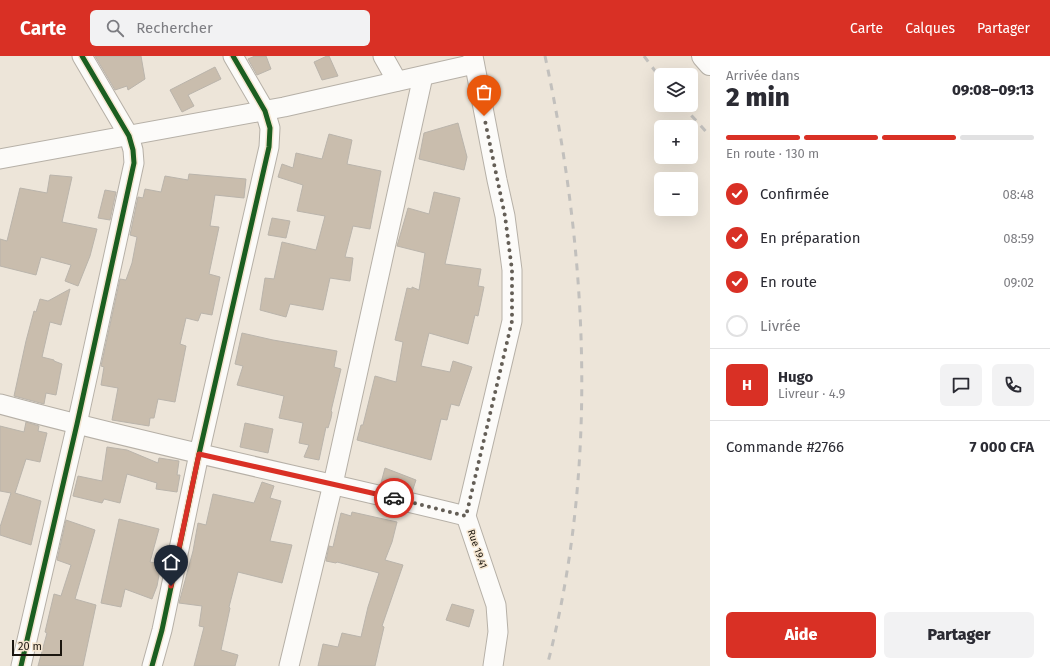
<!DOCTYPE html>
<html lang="fr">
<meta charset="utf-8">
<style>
:root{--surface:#fff;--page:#f2f2f3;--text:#2b2b33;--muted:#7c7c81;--line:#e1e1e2;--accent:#d93025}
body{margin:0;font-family:"Fira Sans",sans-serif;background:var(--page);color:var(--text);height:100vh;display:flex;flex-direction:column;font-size:15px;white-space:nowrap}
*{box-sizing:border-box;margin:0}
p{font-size:13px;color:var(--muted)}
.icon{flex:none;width:22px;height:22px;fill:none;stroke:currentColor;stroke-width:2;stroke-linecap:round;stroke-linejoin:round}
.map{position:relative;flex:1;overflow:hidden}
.details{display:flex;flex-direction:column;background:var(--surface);width:340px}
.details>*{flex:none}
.tools{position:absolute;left:654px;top:12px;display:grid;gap:8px}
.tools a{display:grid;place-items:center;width:44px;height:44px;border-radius:6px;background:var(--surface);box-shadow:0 4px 16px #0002;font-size:20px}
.scale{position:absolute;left:12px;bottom:10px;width:50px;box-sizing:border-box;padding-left:4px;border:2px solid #1b160f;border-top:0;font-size:11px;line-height:14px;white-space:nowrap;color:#1b160f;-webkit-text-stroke:3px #f5e6d1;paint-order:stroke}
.pin{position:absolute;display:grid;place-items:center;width:34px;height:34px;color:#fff;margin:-41px -17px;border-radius:50% 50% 50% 0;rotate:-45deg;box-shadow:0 0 4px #0007}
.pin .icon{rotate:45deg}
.courier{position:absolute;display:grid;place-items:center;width:40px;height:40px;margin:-20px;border:3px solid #d93025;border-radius:50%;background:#fff;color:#222;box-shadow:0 1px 5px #0007}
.head em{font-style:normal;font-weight:800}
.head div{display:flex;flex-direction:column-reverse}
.head{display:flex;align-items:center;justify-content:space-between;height:68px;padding:0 16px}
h1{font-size:26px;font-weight:800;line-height:30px}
.bar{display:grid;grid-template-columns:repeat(4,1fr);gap:6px 4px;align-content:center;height:48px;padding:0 16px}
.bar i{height:5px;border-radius:3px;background:var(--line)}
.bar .active{background:var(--accent)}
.bar p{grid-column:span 4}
.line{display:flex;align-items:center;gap:10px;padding:0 16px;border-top:1px solid var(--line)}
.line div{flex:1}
.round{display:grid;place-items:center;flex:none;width:42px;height:42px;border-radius:6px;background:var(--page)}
ol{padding:0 16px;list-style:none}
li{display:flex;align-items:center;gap:12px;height:44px}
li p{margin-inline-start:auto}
li .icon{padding:4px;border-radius:50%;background:var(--accent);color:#fff;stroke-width:4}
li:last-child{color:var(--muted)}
li i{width:22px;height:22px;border:2px solid var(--line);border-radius:50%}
.primary-button{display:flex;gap:8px;margin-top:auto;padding:8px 16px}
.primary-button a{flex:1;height:46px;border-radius:6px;background:var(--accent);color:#fff;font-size:16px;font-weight:800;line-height:46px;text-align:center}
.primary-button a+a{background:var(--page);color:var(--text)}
header{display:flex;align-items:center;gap:24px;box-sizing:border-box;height:56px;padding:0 20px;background:var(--accent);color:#fff}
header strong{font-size:19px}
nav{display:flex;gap:22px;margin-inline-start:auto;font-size:14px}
.search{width:280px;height:36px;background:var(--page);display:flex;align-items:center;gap:10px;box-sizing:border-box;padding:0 14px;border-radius:6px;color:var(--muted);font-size:15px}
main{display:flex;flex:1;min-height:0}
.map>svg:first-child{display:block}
.building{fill:#c9bdad;stroke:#bab4ab}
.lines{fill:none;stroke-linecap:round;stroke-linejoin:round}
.street-casing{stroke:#b6b0a7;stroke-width:21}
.secondary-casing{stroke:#b6b0a7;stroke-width:24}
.street{stroke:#fcfbf9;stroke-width:19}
.secondary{stroke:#fcfbf9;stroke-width:22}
.rail{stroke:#c2c0bd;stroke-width:3;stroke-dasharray:7 7;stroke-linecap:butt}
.cycleway-casing{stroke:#f5e6d1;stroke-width:8}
.cycleway{stroke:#1b5e20;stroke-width:5}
.done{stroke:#645e56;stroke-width:4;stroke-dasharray:0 7.2}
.route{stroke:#d93025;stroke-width:5}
.labels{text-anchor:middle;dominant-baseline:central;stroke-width:3;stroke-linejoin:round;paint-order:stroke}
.street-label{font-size:10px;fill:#1b160f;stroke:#f5e6d1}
</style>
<header>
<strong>Carte</strong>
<div class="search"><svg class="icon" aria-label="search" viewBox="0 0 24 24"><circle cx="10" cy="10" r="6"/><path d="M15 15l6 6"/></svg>Rechercher</div>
<nav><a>Carte</a><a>Calques</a><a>Partager</a></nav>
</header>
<main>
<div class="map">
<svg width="710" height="610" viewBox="0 0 710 610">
<rect width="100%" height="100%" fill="#ede5d9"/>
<g class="building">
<polygon points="95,0 141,0 145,23 128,34 127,30 115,34"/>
<polygon points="255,0 266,0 271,13 257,19 248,3"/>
<polygon points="327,0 329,0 338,20 322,24 314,6"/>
<polygon points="215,11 221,23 188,39 194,50 182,56 170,34"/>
<polygon points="458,67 467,101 464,114 419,103 424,77"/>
<polygon points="329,78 352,84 347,108 381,115 370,173 353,170 345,201 353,202 350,225 330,222 323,254 290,248 286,261 260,254 265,222 274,223 282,186 316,194 325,160 297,155 303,129 278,121 282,108 293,112 296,97 322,103"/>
<polygon points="189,118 246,123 244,142 215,139 210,170 219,171 209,218 220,221 212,259 201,257 198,265 186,262 180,288 186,290 175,346 158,343 154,362 150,362 149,370 112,364 118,332 101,329 104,311 101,310 120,223 126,224 132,207 137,181 130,179 138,141 143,142 145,133 161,136 165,120 188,124"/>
<polygon points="50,119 72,121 62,166 97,173 90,200 78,230 65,225 71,209 41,201 36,219 0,210 0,183 7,185 20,132 47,137"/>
<polygon points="105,134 116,136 110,164 98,162"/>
<polygon points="434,136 460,142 445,208 481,213 478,230 484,231 478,260 475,259 468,288 429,277 421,310 450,316 453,305 472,311 459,350 451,348 447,364 441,363 431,404 357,384 361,369 363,369 375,320 396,326 403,286 395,284 407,232 412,233 412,231 419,234 425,197 397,190 408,152 429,158"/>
<polygon points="272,162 290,165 286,182 268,179"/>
<polygon points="70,233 61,269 50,266 42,301 54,304 54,305 62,308 56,339 46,337 44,348 14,340 26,285 34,255 36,256 40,243 48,245"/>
<polygon points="242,277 273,284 337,295 334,311 341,313 331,355 332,356 331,362 328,372 326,371 319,404 304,401 309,389 299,387 303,367 279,362 284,340 237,329 243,310 235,308"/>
<polygon points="26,366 39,370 38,375 47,377 40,406 26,403 15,437 41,445 31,489 0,479 0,471 11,437 0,435 0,370 24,376"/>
<polygon points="245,367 273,373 268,397 240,391"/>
<polygon points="107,391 127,394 158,407 159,402 179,405 177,419 180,419 177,436 156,433 157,427 127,418 120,447 104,443 102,447 73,440 78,420 102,425"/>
<polygon points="385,412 416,424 412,436 381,427"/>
<polygon points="262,426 274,430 270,442 281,445 270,485 292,489 282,527 238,516 229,551 230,552 221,594 238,599 235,610 194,610 204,571 199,570 202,550 179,547 193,495 198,467 206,469 213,438 254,447"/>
<polygon points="352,456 397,466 392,486 385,504 403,509 382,570 384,571 375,610 318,610 323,588 338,591 342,577 361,581 368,551 379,517 337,506 336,507 326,505 329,490 333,491 341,457 351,460"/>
<polygon points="119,463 159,473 150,506 161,508 157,530 152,543 125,533 121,551 101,547"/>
<polygon points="66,464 95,474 75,543 96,549 83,610 38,610 47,577 45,576 54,538 61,540 71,509 57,504"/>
<polygon points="452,548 474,554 469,571 446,564"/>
</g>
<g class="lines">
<defs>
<g id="street">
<polyline points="383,0 397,25"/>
<polyline points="473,0 497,124 505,160 512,214 512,265 466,460 496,549 498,576 493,610"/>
<polyline points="0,103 284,51 474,8"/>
<path d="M 0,348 C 154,390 311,422 466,460"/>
<polyline points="21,610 77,368 134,107 133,94 129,80 82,0"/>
<polyline points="152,610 162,574 199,398 269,91 270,72 265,55 233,0"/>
<polyline points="289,610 333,428 423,20"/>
</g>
<polyline id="secondary" points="703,0 710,8"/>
</defs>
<use href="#street" class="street-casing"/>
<use href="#secondary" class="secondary-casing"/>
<use href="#street" class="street"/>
<use href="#secondary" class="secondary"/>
<g class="rail">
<path d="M 545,0 C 588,198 599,413 547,610"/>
<polyline points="644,0 661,23"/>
<polyline points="682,49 710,80"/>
</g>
<defs>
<g id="cycleway">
<polyline points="21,610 77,368 134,107 133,94 129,80 82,0"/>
<polyline points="152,610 162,574 199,398 269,91 270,72 265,55 233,0"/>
</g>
</defs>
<use href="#cycleway" class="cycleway-casing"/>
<use href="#cycleway" class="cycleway"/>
</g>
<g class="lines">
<polyline class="done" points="394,442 466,460 512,265 512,214 505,160 484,60"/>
<polyline class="route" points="171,530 199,398 394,442"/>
</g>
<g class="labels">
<g class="street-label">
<text transform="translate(477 493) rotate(71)">Rue 19.41</text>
</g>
</g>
</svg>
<div class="tools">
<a><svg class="icon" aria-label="layers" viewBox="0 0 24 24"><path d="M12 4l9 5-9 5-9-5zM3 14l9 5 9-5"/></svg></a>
<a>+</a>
<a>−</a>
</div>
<div class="scale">20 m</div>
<div class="pin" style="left:484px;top:60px;background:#ea580c"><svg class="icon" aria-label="bag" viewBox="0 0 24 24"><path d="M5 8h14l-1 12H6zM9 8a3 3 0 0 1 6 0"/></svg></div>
<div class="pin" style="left:171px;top:530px;background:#1f2937"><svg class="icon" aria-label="home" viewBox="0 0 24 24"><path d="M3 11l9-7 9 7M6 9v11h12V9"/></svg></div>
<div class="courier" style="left:394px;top:442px"><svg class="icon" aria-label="car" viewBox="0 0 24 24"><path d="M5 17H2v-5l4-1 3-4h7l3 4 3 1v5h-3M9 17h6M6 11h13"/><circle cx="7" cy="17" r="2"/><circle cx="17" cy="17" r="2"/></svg></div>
</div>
<section class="details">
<div class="head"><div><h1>2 min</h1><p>Arrivée dans</p></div><em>09:08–09:13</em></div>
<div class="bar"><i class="active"></i><i class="active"></i><i class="active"></i><i></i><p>En route · 130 m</p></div>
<ol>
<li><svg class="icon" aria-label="check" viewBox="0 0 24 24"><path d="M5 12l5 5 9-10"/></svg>Confirmée<p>08:48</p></li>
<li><svg class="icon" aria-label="check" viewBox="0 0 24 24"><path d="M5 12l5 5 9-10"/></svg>En préparation<p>08:59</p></li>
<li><svg class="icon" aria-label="check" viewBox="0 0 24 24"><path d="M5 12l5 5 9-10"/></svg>En route<p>09:02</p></li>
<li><i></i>Livrée</li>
</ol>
<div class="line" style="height:72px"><b class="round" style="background:var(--accent);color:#fff">H</b><div><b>Hugo</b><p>Livreur · 4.9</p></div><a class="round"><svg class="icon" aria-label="chat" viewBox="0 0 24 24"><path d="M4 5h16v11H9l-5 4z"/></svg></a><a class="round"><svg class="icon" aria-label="phone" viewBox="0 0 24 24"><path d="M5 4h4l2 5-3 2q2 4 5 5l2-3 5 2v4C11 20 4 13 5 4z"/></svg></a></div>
<div class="line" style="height:52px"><div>Commande #2766</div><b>7 000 CFA</b></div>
<div class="primary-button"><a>Aide</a><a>Partager</a></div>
</section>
</main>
